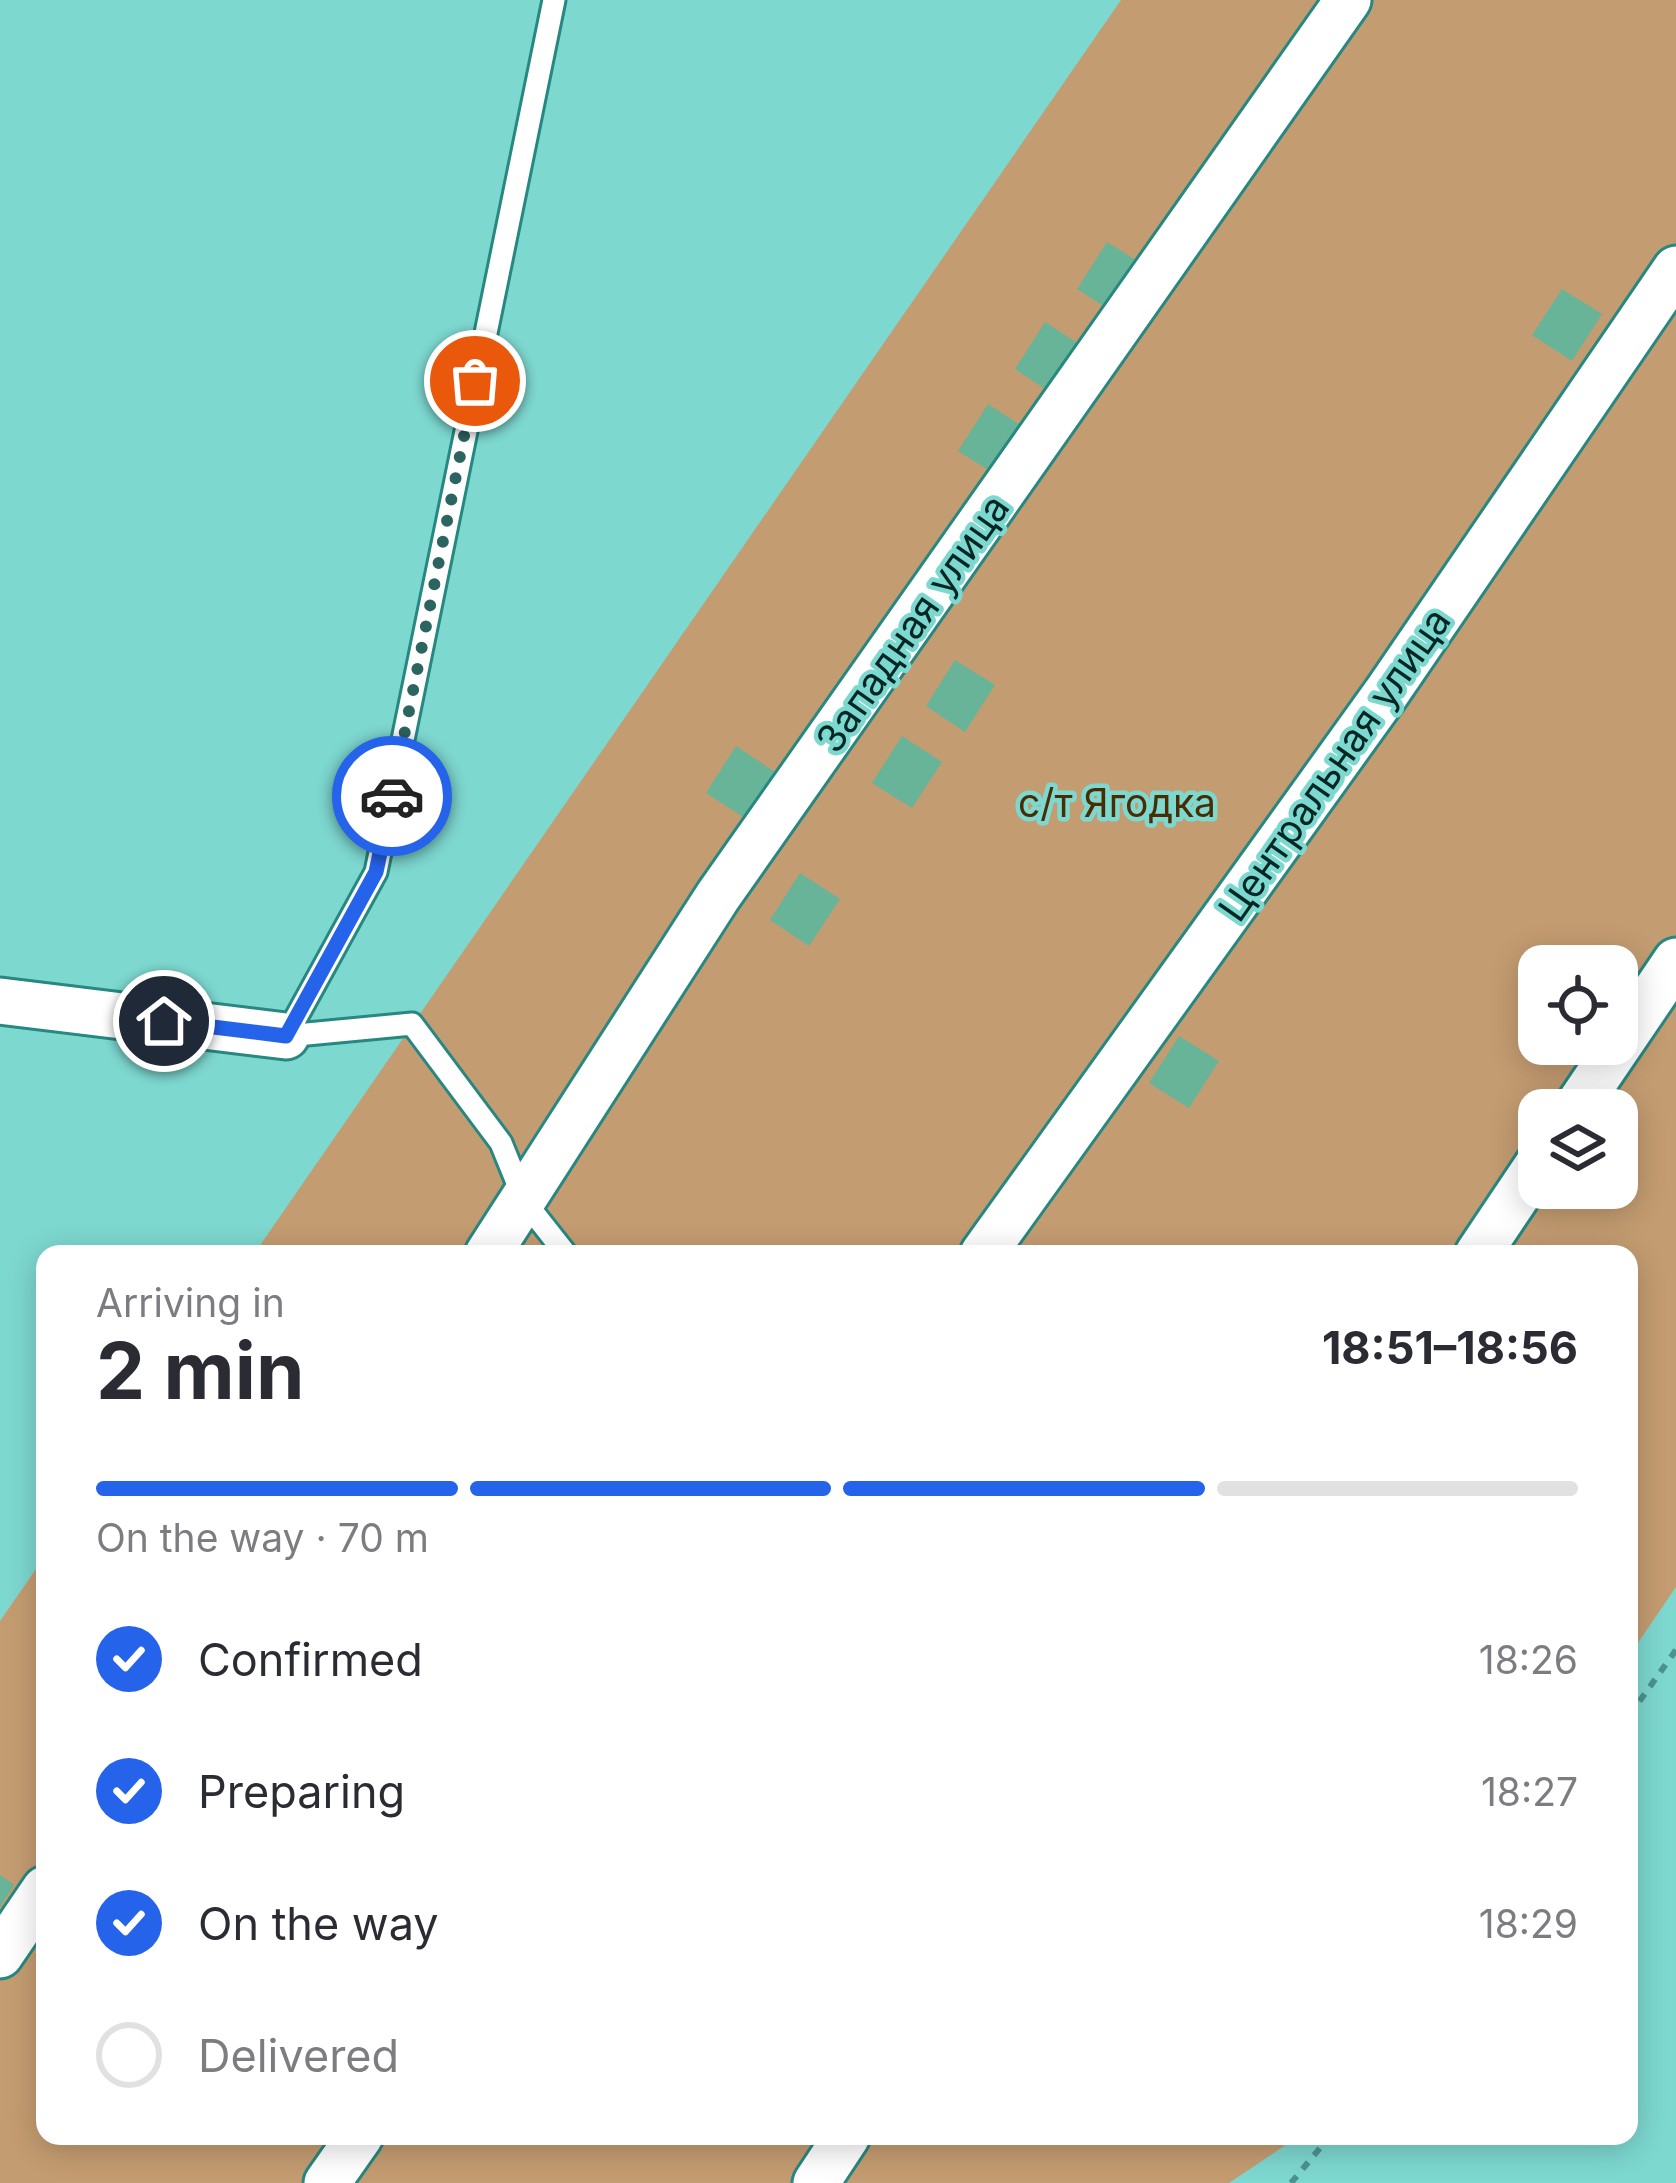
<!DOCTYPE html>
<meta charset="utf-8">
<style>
:root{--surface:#fff;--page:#f7f7f7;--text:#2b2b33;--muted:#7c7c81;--line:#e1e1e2;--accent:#2563eb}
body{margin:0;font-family:Inter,sans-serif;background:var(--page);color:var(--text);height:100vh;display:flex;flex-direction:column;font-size:45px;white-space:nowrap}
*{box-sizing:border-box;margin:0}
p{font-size:39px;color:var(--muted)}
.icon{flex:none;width:66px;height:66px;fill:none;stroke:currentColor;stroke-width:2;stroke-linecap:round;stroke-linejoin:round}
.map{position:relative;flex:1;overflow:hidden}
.drawer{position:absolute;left:36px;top:1245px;width:1602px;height:900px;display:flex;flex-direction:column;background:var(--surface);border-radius:24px;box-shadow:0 6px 30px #0003}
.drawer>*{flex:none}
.fabs{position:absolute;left:1518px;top:945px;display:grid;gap:24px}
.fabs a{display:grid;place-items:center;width:120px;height:120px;border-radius:24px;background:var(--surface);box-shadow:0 6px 30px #0003;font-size:60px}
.pin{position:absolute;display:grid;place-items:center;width:102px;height:102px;color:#fff;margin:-51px;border:6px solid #fff;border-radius:50%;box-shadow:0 3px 12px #0007}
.courier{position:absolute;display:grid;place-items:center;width:120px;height:120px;margin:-60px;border:9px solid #2563eb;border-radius:50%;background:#fff;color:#222;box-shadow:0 3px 15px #0007}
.overview em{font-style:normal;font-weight:700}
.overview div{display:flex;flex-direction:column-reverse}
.overview{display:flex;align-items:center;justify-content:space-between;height:204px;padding:0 60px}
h1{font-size:78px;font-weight:700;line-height:90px}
.bar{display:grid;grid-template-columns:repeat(4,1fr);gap:18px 12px;align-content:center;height:144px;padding:0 60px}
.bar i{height:15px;border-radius:9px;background:var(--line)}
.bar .selected{background:var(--accent)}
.bar p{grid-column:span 4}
ol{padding:0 60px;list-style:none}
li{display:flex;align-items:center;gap:36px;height:132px}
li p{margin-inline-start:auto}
li .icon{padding:12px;border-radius:50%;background:var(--accent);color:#fff;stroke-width:4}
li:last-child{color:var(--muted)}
li i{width:66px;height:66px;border:6px solid var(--line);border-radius:50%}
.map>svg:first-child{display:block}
.green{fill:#c49c71;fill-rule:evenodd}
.building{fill:#67b498}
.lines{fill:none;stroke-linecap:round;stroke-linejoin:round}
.service-casing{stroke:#268881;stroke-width:27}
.minor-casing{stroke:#268881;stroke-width:51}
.path{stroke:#4c938d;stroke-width:6;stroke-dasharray:9 9;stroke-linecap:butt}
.service{stroke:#fff;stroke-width:21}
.minor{stroke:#fff;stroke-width:45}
.done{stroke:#2c6560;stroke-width:12;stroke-dasharray:0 21.6}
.route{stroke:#2563eb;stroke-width:15}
.labels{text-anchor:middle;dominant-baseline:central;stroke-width:9;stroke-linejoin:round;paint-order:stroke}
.street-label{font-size:39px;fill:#002724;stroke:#7dd8d0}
.park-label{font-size:39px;fill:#4a2c02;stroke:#7dd8d0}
</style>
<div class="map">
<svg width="1676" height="2183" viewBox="0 0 1676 2183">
<rect width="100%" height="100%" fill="#7dd8d0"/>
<g class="green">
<path d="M 1121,0 L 1676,0 L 1676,1587 L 1629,1656 L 1629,1254 L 254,1254 ZM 1539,966 L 1617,966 L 1617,1044 L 1539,1044 ZM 1539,1110 L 1617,1110 L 1617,1188 L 1539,1188 Z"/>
<polygon points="45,1556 45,2136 1299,2136 1229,2183 0,2183 0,1621"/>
</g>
<g class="building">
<polygon points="1107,242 1147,267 1116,314 1077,289"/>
<polygon points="1562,289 1602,314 1572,361 1532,335"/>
<polygon points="1045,322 1085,348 1054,395 1015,369"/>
<polygon points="988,404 1028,430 998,476 958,451"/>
<polygon points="955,660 995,685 965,732 926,706"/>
<polygon points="902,736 942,762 912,808 872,783"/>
<polygon points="736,746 775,772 745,818 706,793"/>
<polygon points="800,873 840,899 809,946 770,920"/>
<polygon points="1599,950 1639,976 1617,1010 1617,966 1589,966"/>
<polygon points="1179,1036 1219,1061 1189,1108 1149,1083"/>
<polygon points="0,1875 14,1885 0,1907"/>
</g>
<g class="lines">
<defs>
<g id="service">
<polyline points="286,1036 376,872 554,0"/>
<polyline points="286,1036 412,1024 501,1143 525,1202 566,1254"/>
</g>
<g id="minor">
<polyline points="0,1001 286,1036"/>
<polyline points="1575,1110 1676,961"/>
<polyline points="488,1254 718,896 1348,0"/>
<polyline points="983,1254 1387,692 1676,269"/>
<polyline points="1478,1254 1539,1163"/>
<polyline points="0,1955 45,1889"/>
<polyline points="327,2183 360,2136"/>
<polyline points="816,2183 847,2136"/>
</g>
</defs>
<use href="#service" class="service-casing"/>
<use href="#minor" class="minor-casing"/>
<g class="path">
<polyline points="1629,1716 1676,1650"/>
<polyline points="1291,2183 1330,2136"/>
</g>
<use href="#service" class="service"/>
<use href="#minor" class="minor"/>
</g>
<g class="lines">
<polyline class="done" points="392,796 475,381"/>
<polyline class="route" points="164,1021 286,1036 376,872 392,796"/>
</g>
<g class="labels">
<g class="street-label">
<text transform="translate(912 623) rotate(-55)">Западная улица</text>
<text transform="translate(1334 764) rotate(-55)">Центральная улица</text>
</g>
<g class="park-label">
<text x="1117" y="802">с/т Ягодка</text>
</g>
</g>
</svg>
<div class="fabs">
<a><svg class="icon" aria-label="locate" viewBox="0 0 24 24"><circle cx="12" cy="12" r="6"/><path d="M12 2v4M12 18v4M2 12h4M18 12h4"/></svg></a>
<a><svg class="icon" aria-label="layers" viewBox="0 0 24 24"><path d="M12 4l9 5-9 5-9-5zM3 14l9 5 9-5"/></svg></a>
</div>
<div class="pin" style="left:475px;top:381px;background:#ea580c"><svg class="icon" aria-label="bag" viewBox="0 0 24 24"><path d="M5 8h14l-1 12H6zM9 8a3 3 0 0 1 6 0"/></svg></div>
<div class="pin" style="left:164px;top:1021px;background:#1f2937"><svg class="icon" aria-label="home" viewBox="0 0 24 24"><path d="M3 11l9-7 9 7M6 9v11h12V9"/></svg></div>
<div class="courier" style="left:392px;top:796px"><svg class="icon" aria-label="car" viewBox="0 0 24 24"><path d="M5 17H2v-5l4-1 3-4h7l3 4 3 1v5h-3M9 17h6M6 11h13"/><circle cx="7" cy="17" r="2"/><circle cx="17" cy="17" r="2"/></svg></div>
<section class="drawer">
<div class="overview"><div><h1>2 min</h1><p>Arriving in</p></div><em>18:51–18:56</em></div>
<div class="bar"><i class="selected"></i><i class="selected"></i><i class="selected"></i><i></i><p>On the way · 70 m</p></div>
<ol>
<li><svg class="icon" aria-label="check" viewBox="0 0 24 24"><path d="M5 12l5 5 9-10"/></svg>Confirmed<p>18:26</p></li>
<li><svg class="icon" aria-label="check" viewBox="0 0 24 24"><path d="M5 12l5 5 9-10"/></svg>Preparing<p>18:27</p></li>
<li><svg class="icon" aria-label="check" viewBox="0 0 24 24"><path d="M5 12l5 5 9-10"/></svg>On the way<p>18:29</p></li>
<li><i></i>Delivered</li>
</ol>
</section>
</div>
